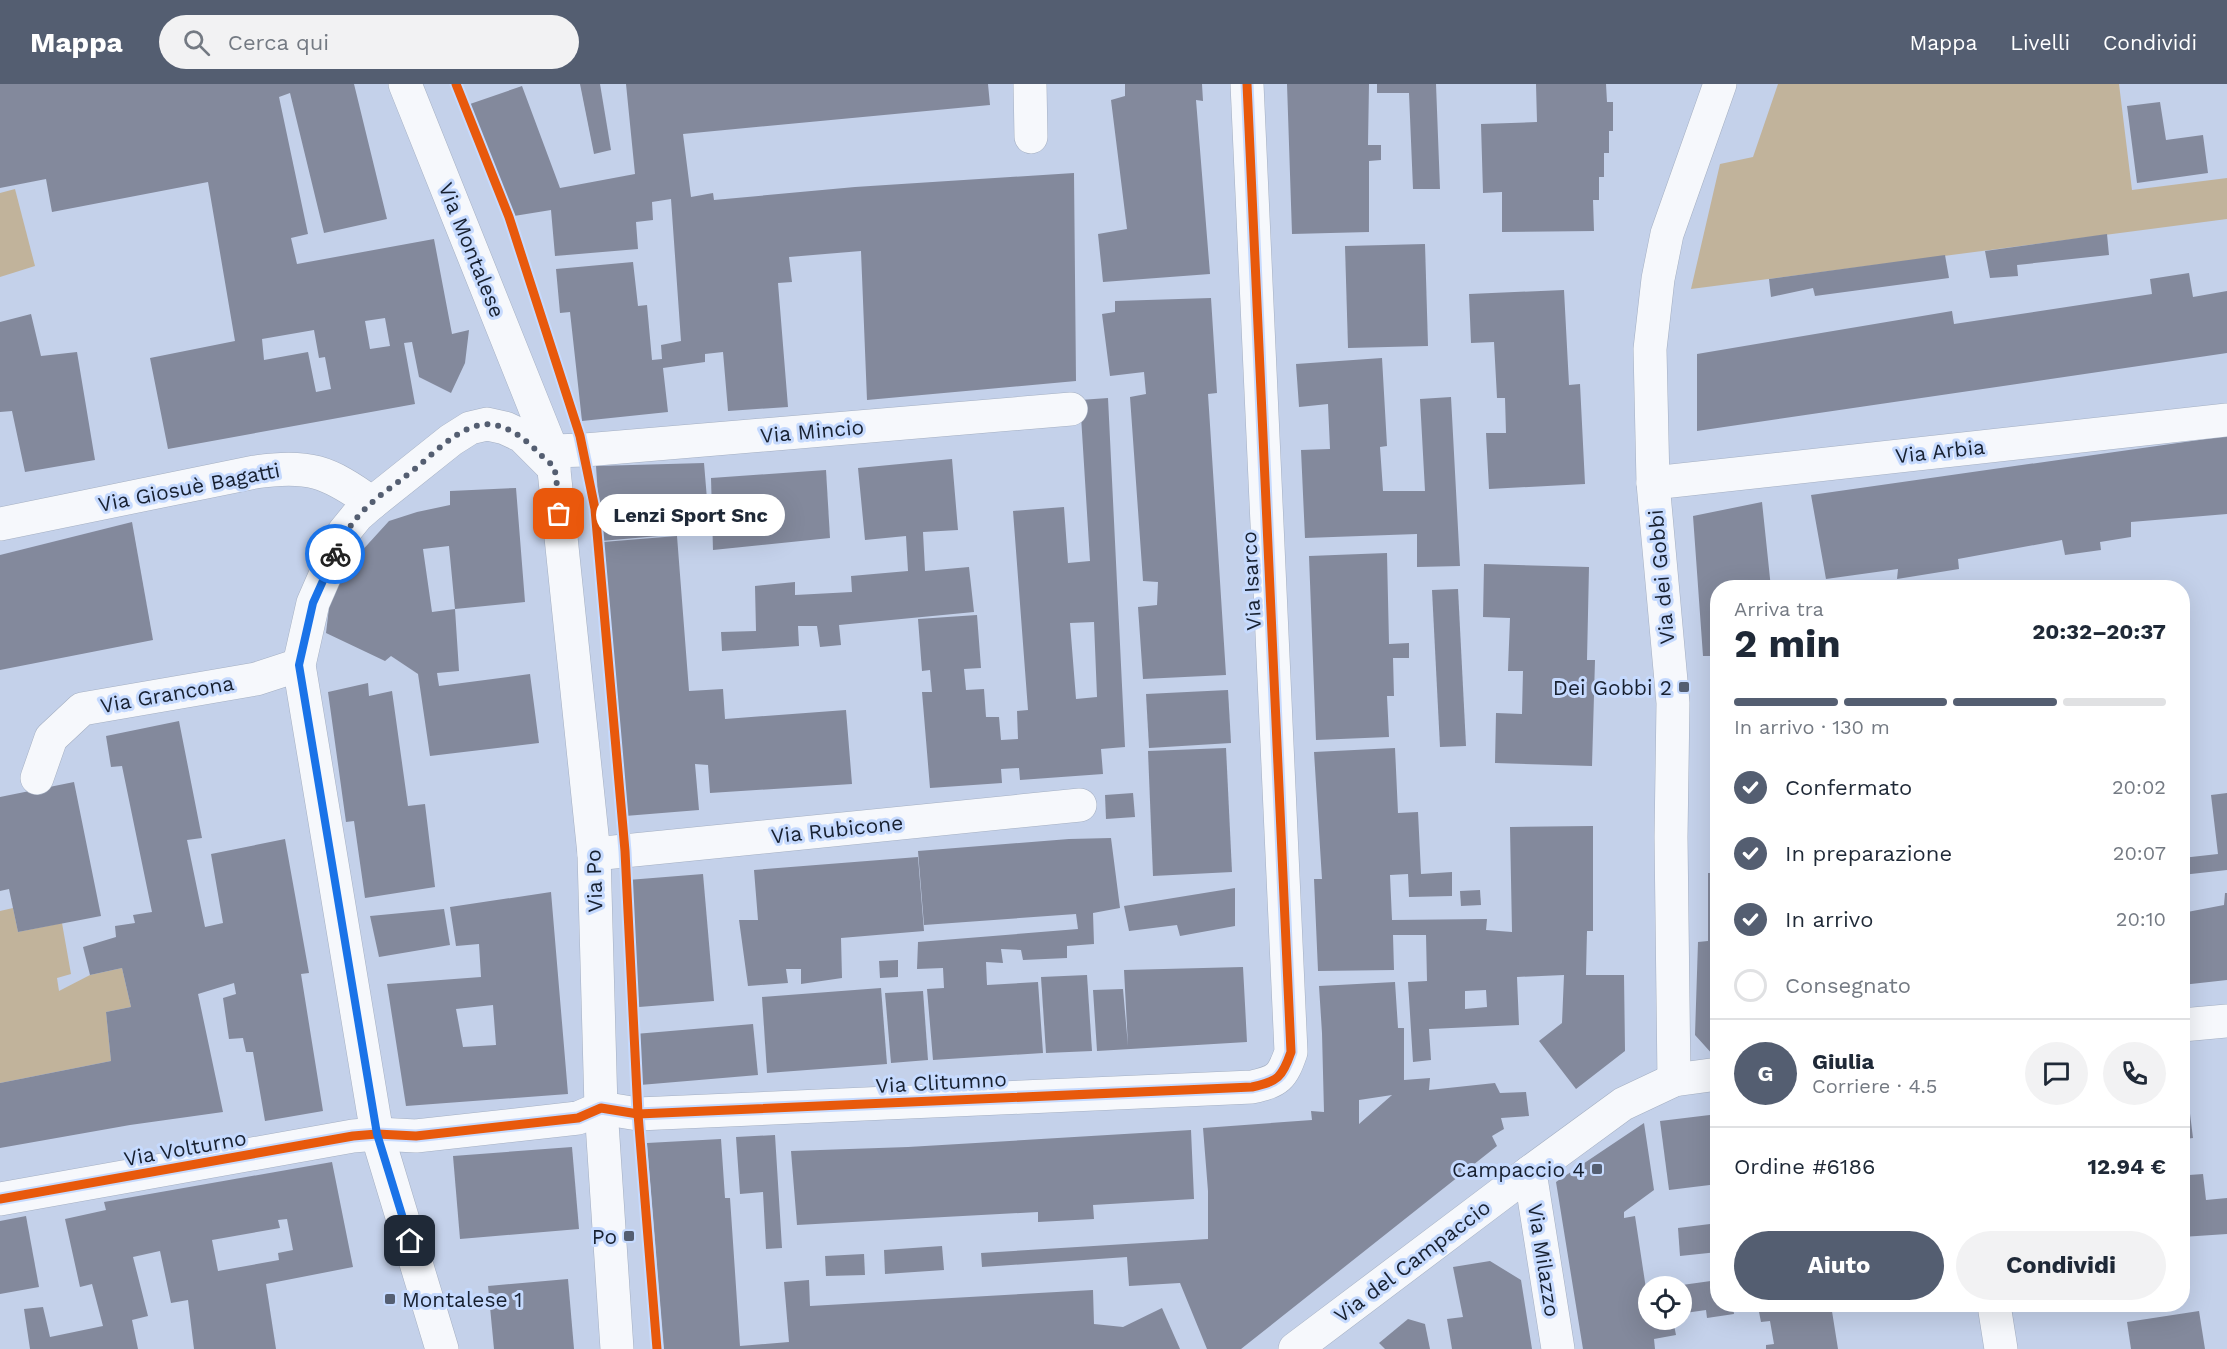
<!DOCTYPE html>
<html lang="it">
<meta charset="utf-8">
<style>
:root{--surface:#fff;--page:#f2f2f3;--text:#1f2937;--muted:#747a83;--line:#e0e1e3;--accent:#545e71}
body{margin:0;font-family:"Work Sans",sans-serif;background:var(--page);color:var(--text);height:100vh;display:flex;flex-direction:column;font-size:22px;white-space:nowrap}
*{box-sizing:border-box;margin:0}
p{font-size:20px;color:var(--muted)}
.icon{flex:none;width:33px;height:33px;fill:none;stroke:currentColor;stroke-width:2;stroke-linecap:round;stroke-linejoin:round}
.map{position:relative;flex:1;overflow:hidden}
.details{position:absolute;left:1710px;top:496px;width:480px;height:732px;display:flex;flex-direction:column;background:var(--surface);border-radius:24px;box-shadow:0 6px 24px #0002}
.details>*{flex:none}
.fabs{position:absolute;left:1638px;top:1192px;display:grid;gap:12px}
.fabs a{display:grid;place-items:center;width:54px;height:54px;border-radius:50%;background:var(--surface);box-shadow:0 6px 24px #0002;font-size:30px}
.pin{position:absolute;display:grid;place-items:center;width:51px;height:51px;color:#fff;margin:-26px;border-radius:12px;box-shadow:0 3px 9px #0006}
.courier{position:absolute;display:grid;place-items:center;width:60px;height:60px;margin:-30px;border:4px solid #1a73e8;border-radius:50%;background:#fff;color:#222;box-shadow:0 2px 8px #0007}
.bubble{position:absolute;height:42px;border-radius:21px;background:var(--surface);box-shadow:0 6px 24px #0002;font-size:20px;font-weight:700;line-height:42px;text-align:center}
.overview em{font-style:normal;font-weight:700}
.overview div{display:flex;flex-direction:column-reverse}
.overview{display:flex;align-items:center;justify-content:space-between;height:102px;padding:0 24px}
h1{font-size:39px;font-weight:700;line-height:45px}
.bar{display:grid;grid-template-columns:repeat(4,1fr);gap:9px 6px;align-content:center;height:72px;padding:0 24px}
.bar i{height:8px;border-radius:4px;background:var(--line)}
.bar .active{background:var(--accent)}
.bar p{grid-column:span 4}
.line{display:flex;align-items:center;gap:15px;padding:0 24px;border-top:2px solid var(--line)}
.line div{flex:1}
.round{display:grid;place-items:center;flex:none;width:63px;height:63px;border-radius:32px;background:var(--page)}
ol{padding:0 24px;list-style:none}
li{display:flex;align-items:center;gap:18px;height:66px}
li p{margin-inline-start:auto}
li .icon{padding:6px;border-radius:50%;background:var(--accent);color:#fff;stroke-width:4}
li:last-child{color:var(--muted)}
li i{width:33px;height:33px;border:3px solid var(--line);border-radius:50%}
.action{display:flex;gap:12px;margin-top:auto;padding:12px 24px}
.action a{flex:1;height:69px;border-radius:36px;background:var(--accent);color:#fff;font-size:24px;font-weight:700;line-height:69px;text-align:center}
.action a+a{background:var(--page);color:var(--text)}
header{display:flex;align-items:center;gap:36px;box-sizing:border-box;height:84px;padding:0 30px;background:var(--accent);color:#fff}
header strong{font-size:28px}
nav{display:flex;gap:33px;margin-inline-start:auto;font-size:21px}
.search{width:420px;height:54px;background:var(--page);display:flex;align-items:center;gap:15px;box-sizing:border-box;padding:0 21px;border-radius:33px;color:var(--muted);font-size:22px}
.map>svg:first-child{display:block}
.green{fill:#c1b39b}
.building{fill:#83899c;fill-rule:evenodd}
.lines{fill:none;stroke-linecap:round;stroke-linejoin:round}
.minor-casing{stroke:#a4afc2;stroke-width:34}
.minor{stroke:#f6f8fc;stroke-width:33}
.cycleway-casing{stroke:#c6dafe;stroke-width:13}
.cycleway{stroke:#e8590c;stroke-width:9}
.done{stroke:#545e71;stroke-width:6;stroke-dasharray:0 10.8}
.route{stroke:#1a73e8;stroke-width:8}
.poi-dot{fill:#545e71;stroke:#c6dafe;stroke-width:2}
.labels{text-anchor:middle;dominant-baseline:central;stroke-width:6;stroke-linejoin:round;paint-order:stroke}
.street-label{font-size:21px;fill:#172030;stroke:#c6dafe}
.poi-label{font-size:21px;fill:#172030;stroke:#c6dafe;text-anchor:end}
</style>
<header>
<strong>Mappa</strong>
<div class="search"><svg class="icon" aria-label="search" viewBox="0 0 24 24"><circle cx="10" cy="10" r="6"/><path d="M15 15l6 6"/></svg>Cerca qui</div>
<nav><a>Mappa</a><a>Livelli</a><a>Condividi</a></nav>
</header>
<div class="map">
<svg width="2227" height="1265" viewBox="0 0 2227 1265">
<rect width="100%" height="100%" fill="#c4d1ea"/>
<g class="green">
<polygon points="1778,0 2119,0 2132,106 2227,94 2227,135 1691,205 1720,80 1753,73"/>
<polygon points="15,105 35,182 0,193 0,109"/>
<polygon points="13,824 18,848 62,839 71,890 57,894 59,907 90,891 122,884 131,923 106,928 111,977 0,999 0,827"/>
</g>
<g class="building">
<path d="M 0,0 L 354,0 L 387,135 L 324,149 L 290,9 L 279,13 L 308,150 L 291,154 L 297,180 L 434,155 L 452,250 L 469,246 L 465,279 L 451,309 L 419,293 L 412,258 L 404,259 L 415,320 L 168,365 L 150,274 L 235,257 L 208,98 L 52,128 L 46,95 L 0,104 ZM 385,234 L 390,262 L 370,265 L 365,237 ZM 314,246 L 319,274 L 325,273 L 331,305 L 316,308 L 308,268 L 264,276 L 262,255 Z"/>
<polygon points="580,0 600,0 611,66 594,70"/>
<polygon points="626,0 988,0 990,21 683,50 691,113 713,109 714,116 855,103 1074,89 1076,297 867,316 861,167 789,173 792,198 778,199 788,323 728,327 723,268 705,270 705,278 663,284 668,328 582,337 570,228 560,229 556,185 633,178 638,222 647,221 652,276 662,275 661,261 681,257 671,115 652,118 653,136 636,138 638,165 555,172 551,126 514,132 470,20 522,2 560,104 635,90"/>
<polygon points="1125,0 1202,0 1203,17 1196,16 1210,190 1103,198 1098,150 1127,145 1111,16 1125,12"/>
<polygon points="1287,0 1369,0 1368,61 1381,61 1381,76 1369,77 1369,148 1292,150"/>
<polygon points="1377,0 1436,0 1440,105 1413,105 1409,9 1377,9"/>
<polygon points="1536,0 1606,0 1607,18 1613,18 1613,47 1609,47 1609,69 1604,69 1604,93 1599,93 1599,116 1593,116 1594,147 1502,148 1502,108 1483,109 1481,40 1537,38"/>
<polygon points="2160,18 2166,56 2203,51 2208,89 2137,99 2127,22"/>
<polygon points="2107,150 2109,171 2017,181 2018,192 1990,194 1985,167"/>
<polygon points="1425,160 1428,262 1348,264 1345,162"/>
<polygon points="1945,171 1949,194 1815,212 1813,204 1771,213 1769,195"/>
<polygon points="2189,189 2193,213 2227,207 2227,269 1697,347 1697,270 1952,227 1954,240 2152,210 2150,195"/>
<polygon points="1564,206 1569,301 1580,300 1585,400 1489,405 1486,349 1506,349 1505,314 1497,314 1494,258 1471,259 1469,210"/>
<polygon points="1211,214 1217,309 1208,310 1226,591 1143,595 1138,523 1157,521 1158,498 1143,497 1130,313 1146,310 1144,288 1110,292 1102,230 1115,228 1115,217"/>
<polygon points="31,230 41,272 77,268 95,376 25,388 12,327 0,328 0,238"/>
<polygon points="1382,274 1387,362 1380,363 1383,407 1425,407 1420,315 1451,313 1460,482 1417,483 1417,450 1305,454 1301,366 1330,365 1328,320 1299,323 1296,280"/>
<path d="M 1108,314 L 1125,663 L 1101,665 L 1103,690 L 1020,696 L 1019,684 L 1001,685 L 1002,699 L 930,704 L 922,608 L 932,608 L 930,586 L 922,587 L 918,535 L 977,531 L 981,584 L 964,585 L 966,606 L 984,605 L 986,633 L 999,633 L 1001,656 L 1018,655 L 1017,627 L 1028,626 L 1013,427 L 1064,423 L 1068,479 L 1090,477 L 1080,316 ZM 1094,538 L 1097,613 L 1076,615 L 1070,539 Z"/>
<polygon points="2227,352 2227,430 2131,438 2131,453 2100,458 2101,466 2065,471 2062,456 1958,475 1959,485 1897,495 1898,485 1826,495 1811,411"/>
<polygon points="952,375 958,446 923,448 925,487 969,483 974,528 839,541 841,561 820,563 817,542 798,542 799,562 722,567 721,548 756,547 755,502 795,498 795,511 852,508 851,492 908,487 906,452 865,456 858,384"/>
<polygon points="704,379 709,439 670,442 670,451 601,457 596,382"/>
<polygon points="826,386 830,454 713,466 711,394"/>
<polygon points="516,404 525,518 455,525 449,462 423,465 432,528 455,525 459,587 437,589 439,602 530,590 539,659 430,672 418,590 391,572 385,577 326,549 330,515 348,482 389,437 417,428 450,421 450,407"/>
<polygon points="1762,418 1771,504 1718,504 1718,572 1703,572 1693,432"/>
<polygon points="132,438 153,556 0,586 0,471"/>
<polygon points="677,452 689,607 723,605 725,635 846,626 852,700 710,709 708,681 695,680 699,726 625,732 603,458"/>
<polygon points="1387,469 1389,560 1409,559 1409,574 1393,574 1394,612 1387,612 1389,653 1316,656 1309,472"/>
<polygon points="1484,480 1589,483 1587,576 1595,576 1592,682 1495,679 1496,629 1522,630 1523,587 1508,587 1510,534 1483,533"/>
<polygon points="1458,505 1466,662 1440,663 1432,506"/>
<polygon points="368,599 369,612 392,607 408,722 425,720 435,803 365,814 354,737 346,738 328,608"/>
<polygon points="1228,606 1231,659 1149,664 1146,610"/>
<polygon points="179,637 202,754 187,756 205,843 223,839 211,770 285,755 309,889 301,890 323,1027 265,1037 253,968 246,968 243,954 229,955 223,914 236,910 234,899 198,910 223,1028 130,1041 0,1064 0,999 111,977 106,928 131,923 122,884 90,891 83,863 116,853 115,842 135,839 133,831 152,828 122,682 111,683 106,652"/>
<polygon points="1226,664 1232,788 1153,792 1148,667"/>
<path d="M 1395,664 L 1398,729 L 1418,728 L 1421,790 L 1452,788 L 1452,812 L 1409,813 L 1408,790 L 1390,791 L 1392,836 L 1487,835 L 1486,846 L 1512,848 L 1510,743 L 1593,742 L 1593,847 L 1587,847 L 1586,891 L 1624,891 L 1625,967 L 1576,1005 L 1539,957 L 1562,939 L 1564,891 L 1517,893 L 1519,941 L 1429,945 L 1431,976 L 1413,978 L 1408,898 L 1427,897 L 1426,851 L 1393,851 L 1394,886 L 1318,887 L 1314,795 L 1322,795 L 1314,668 ZM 1486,906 L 1487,923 L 1465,925 L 1465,907 Z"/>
<polygon points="74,698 101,832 18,848 9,805 0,807 0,713"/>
<polygon points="1133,709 1135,733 1106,735 1105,711"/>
<polygon points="2227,709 2227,786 2182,791 2182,774 2218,770 2211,711"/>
<polygon points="1111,754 1120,824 1093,829 1094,860 1067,862 1067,874 1023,876 1021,866 1001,865 1003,879 986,878 987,901 1038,898 1043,969 933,976 927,905 944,904 943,884 917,885 918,858 1078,845 1076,830 924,841 918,767 1069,755"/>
<polygon points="918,773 924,847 841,854 842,894 801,900 801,885 786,885 788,899 748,902 739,836 758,836 754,786"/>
<polygon points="1708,789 1718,789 1718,972 1714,972 1695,951 1698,858 1708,857"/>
<polygon points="703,790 714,917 639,923 628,796"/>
<polygon points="1235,804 1235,842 1180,852 1177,841 1129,847 1124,822"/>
<polygon points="1480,806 1481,821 1461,822 1460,807"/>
<path d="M 551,808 L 568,1010 L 406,1022 L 387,900 L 481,893 L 479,860 L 456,862 L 450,823 ZM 493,921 L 496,961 L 463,963 L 456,925 Z"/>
<polygon points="2225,809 2227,809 2227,896 2182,901 2182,829 2224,821"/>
<polygon points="444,825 450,861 379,873 370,832"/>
<polygon points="898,876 898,893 880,894 879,877"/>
<polygon points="1243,883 1247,958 1097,967 1093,906 1123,905 1128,962 1124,886"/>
<polygon points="1087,891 1092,967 1046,969 1041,893"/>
<path d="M 1395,898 L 1398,944 L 1404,944 L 1404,996 L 1430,994 L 1429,1006 L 1495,999 L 1500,1009 L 1526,1008 L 1529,1032 L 1501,1034 L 1504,1045 L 1492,1052 L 1497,1062 L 1241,1265 L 1207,1265 L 1180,1199 L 1129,1202 L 1127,1173 L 982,1183 L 981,1169 L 1208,1155 L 1208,1107 L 1203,1044 L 1312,1036 L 1311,1027 L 1324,1028 L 1322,949 L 1319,902 ZM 1392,1011 L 1359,1040 L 1359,1016 Z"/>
<polygon points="881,904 887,980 767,989 762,913"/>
<polygon points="923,907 928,976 891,979 885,909"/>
<polygon points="753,940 758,991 640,1001 635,950"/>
<polygon points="2187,1005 2193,1054 2185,1055 2189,1091 2203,1090 2206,1116 2227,1114 2227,1150 2182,1153 2182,1006"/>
<polygon points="1718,1030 1718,1100 1669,1106 1660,1037"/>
<polygon points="1644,1039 1654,1106 1624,1128 1624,1134 1635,1132 1648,1218 1643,1219 1645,1231 1648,1231 1648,1236 1673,1236 1676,1251 1654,1255 1655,1265 1583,1265 1556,1098"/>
<polygon points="1191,1046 1194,1115 1093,1121 1094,1135 1038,1138 1038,1128 797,1141 791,1067 908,1063"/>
<polygon points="775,1051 782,1164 766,1165 763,1108 740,1110 736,1053"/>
<polygon points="721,1055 725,1114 730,1114 740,1262 789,1258 784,1198 809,1196 810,1222 1093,1206 1094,1240 1123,1243 1162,1224 1180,1265 664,1265 647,1059"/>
<polygon points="572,1063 579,1145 460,1155 453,1072"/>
<path d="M 332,1078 L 353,1183 L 266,1200 L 276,1265 L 194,1265 L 188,1216 L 171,1219 L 160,1167 L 133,1173 L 148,1232 L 132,1236 L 138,1265 L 30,1265 L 24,1225 L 43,1223 L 50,1253 L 103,1242 L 92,1200 L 80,1203 L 65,1135 L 106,1126 L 104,1118 ZM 287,1135 L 293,1166 L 278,1169 L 279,1176 L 218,1187 L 212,1156 L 280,1144 L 278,1136 Z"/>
<polygon points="26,1132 39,1203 0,1210 0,1137"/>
<polygon points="1718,1139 1718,1168 1680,1172 1678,1144"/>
<polygon points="942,1162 944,1186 885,1190 884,1166"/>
<polygon points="864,1170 865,1191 826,1192 825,1172"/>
<polygon points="1490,1177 1521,1196 1532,1265 1452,1265 1447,1235 1463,1233 1453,1183"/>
<polygon points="568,1195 574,1265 494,1265 488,1202"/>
<polygon points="1718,1196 1718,1221 1733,1221 1734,1230 1707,1234 1706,1226 1685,1229 1682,1201"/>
<polygon points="1805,1221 1831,1221 1838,1265 1766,1265 1766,1261 1774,1260 1770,1237 1761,1238 1759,1228"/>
<polygon points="2199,1227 2205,1265 2131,1265 2127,1238"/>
<polygon points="1408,1235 1425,1240 1430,1265 1385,1265 1379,1259"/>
</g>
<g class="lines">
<defs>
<g id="minor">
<polyline points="405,0 552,367 594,770 601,1024 617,1265"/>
<polyline points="1030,0 1031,53"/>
<polyline points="552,367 585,366 1071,325"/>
<polyline points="1653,399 2227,336"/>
<path d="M 0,440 L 255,388 C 308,380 328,387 372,419"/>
<polyline points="37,694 51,654 82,625 256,595 299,581"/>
<polyline points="594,770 1080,721"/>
<polyline points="2182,941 2227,937"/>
<polyline points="1674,996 1671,753 1673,619 1653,399 1650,265 1658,195 1667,150 1720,0"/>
<polyline points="1530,1088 1558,1265"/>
<path d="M 0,1115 L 353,1052 L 377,1050 L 416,1052 L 578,1034 L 601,1024 L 638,1030 L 1252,1003 C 1278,997 1282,994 1291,968 L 1247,0"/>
<polyline points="1994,1221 2001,1265"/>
<polyline points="442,1265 377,1050 299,581 313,519 344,448 357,432 372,419 451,356 470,344 487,340 505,344 522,352 554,384"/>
<polyline points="1295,1265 1530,1088 1623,1020 1674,996 1718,990"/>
</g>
</defs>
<use href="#minor" class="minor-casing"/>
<use href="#minor" class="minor"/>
<defs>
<g id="cycleway">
<polyline points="456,0 509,133 580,352 595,425 625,767 638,1030 657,1265"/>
<path d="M 0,1115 L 353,1052 L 377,1050 L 416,1052 L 578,1034 L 601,1024 L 638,1030 L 1252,1003 C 1278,997 1282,994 1291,968 L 1247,0"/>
</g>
</defs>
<use href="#cycleway" class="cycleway-casing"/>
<use href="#cycleway" class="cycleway"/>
</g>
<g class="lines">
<path class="done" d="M 335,470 C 354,427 375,416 411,388 C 429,374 448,353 470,344 C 499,332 522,352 541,371 C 545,375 552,380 554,384 C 557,391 558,420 559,430"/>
<polyline class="route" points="335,470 313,519 299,581 377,1050 410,1157"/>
</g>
<g class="poi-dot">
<rect x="1678" y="597" width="12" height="12" rx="3"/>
<rect x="1591" y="1079" width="12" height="12" rx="3"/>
<rect x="623" y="1146" width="12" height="12" rx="3"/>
<rect x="384" y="1209" width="12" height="12" rx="3"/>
</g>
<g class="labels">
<g class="street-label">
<text transform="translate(472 166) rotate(68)">Via Montalese</text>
<text transform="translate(812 347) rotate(-5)">Via Mincio</text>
<text transform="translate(1940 367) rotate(-6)">Via Arbia</text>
<text transform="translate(189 403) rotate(-11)">Via Giosuè Bagatti</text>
<text transform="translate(1661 493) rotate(-95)">Via dei Gobbi</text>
<text transform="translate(1251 497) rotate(-93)">Via Isarco</text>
<text transform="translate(167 610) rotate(-10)">Via Grancona</text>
<text transform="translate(837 745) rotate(-6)">Via Rubicone</text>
<text transform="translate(594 797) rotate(-92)">Via Po</text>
<text transform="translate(941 998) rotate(-3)">Via Clitumno</text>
<text transform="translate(185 1064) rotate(-10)">Via Volturno</text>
<text transform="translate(1544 1176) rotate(81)">Via Milazzo</text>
<text transform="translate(1412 1177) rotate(-37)">Via del Campaccio</text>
</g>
<g class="poi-label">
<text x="1672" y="603">Dei Gobbi 2</text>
<text x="1585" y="1085">Campaccio 4</text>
<text x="617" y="1152">Po</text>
<text x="402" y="1215" text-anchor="start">Montalese 1</text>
</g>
</g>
</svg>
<div class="fabs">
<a><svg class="icon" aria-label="locate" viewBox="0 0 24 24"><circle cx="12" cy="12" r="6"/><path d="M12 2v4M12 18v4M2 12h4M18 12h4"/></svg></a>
</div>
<div class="pin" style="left:559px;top:430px;background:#ea580c"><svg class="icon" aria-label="bag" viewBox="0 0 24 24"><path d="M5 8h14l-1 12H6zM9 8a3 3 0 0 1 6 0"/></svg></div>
<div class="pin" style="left:410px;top:1157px;background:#1f2937"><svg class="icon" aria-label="home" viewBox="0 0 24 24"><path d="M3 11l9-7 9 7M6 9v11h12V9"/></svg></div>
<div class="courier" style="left:335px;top:470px"><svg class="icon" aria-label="bike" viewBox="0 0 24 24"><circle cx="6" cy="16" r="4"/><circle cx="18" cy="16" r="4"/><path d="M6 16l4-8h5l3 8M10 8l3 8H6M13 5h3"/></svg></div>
<div class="bubble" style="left:596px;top:410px;width:189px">Lenzi Sport Snc</div>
<section class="details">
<div class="overview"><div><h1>2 min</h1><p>Arriva tra</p></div><em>20:32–20:37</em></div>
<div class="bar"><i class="active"></i><i class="active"></i><i class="active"></i><i></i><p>In arrivo · 130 m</p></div>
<ol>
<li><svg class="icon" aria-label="check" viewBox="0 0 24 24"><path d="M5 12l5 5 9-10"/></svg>Confermato<p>20:02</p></li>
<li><svg class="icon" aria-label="check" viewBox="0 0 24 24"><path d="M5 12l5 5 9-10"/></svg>In preparazione<p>20:07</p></li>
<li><svg class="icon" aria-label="check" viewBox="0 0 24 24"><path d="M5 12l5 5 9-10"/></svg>In arrivo<p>20:10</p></li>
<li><i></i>Consegnato</li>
</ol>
<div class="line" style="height:108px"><b class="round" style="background:var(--accent);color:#fff">G</b><div><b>Giulia</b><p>Corriere · 4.5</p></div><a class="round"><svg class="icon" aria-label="chat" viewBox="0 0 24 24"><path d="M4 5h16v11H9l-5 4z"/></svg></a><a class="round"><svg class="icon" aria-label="phone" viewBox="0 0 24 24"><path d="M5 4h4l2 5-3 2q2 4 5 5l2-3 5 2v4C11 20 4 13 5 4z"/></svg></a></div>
<div class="line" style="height:78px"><div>Ordine #6186</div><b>12.94 €</b></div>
<div class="action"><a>Aiuto</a><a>Condividi</a></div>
</section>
</div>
